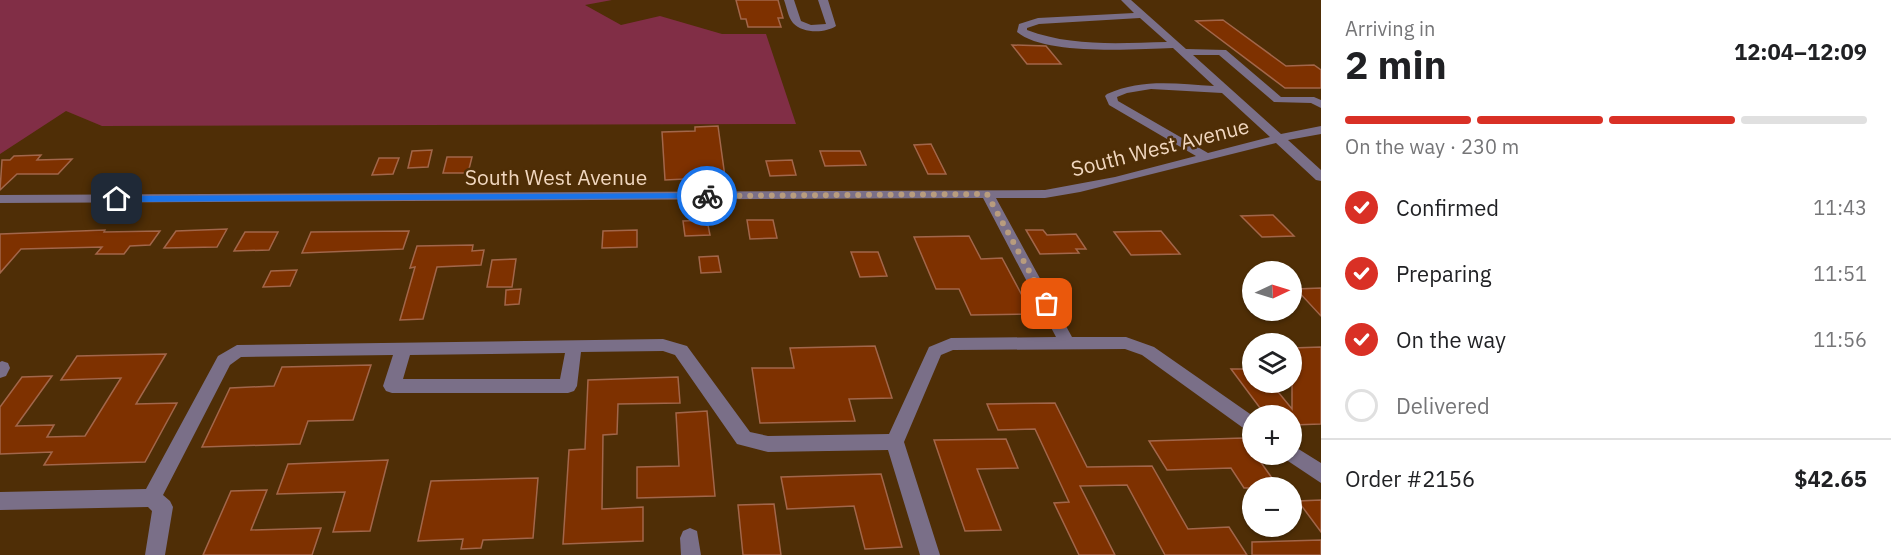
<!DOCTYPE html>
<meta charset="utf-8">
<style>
:root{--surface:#fff;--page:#f2f2f2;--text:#202124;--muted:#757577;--line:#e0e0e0;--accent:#d93025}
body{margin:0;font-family:"IBM Plex Sans",sans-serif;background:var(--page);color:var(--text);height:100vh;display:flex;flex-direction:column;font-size:22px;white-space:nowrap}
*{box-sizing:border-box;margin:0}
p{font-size:20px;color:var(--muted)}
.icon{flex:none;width:33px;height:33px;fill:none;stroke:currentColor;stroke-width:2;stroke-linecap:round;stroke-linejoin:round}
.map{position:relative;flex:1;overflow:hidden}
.side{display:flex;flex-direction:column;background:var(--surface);width:570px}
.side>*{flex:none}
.needle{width:39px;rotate:86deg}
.controls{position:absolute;left:1242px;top:261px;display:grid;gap:12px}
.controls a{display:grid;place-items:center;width:60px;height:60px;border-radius:50%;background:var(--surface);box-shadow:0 2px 4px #0004;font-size:30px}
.pin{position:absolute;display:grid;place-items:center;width:51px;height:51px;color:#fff;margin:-26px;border-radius:12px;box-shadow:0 3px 9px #0006}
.courier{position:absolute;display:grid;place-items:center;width:60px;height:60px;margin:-30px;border:4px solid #1a73e8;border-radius:50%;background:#fff;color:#222;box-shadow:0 2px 8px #0007}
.overview em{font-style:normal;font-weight:700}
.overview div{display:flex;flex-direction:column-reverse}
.overview{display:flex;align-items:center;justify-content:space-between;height:102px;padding:0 24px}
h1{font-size:39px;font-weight:700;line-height:45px}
.bar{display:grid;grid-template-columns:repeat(4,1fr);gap:9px 6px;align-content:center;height:72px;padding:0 24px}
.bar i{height:8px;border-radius:4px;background:var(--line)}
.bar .on{background:var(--accent)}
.bar p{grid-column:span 4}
.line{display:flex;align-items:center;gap:15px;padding:0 24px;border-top:2px solid var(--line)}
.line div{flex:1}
ol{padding:0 24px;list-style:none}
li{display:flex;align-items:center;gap:18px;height:66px}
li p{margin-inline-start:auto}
li .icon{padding:6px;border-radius:50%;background:var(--accent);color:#fff;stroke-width:4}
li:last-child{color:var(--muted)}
li i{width:33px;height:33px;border:3px solid var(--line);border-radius:50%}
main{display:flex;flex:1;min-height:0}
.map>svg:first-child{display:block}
.green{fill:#812e46}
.building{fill:#7e3100;stroke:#a2664a;stroke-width:1.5}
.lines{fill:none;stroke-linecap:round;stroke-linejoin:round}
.minor{fill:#7a6f88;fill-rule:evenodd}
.route{fill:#1a73e8}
.done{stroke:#b89c7e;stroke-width:6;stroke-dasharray:0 10.8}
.labels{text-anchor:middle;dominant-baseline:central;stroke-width:5;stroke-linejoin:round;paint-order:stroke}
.street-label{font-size:21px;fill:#f1d7bf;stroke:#4f2e06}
</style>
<main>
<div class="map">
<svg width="1321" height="555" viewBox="0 0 1321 555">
<rect width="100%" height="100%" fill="#4f2e06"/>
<polygon class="green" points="0,0 612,0 585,5 621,25 660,16 722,34 766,34 796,124 102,126 66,111 0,154"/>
<g class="building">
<polygon points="736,0 778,0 783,18 778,18 781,27 748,27 746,19 741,19"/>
<polygon points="1223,20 1286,66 1314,65 1321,70 1321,88 1285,88 1196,21"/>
<polygon points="1012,45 1046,46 1061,64 1027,64"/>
<polygon points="718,126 725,177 665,180 662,132 695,131 695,127"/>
<polygon points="931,144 946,174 928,174 914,145"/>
<polygon points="432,150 428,167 408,168 412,151"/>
<polygon points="820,151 860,151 866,165 825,166"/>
<polygon points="41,155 37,160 72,159 58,174 17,174 0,190 2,160 10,160 14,156"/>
<polygon points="447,157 472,157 468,173 443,173"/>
<polygon points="379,158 399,158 393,174 372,175"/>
<polygon points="792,160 796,175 770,176 766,161"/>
<polygon points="1273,215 1294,236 1262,237 1241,216"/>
<polygon points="707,220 710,235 685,236 683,221"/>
<polygon points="747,220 773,220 777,238 750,239"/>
<polygon points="227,229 217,247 164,248 176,231"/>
<polygon points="105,230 104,232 160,231 150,245 130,246 124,254 96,254 102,247 21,249 0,273 0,234"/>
<polygon points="637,230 637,247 602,248 603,231"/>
<polygon points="1026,230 1043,230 1047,235 1076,234 1086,249 1076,249 1079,253 1040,254"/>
<polygon points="409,231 403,249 302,253 311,232"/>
<polygon points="1161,231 1180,254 1131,255 1114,232"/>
<polygon points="245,232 278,232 269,250 234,251"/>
<polygon points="969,236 981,259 1002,258 1032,314 971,315 959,289 936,289 914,237"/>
<polygon points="473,245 472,251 484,250 481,265 437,267 423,319 400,320 415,267 410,268 417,246"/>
<polygon points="851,252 878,252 887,276 860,277"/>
<polygon points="718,256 721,272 701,273 699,257"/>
<polygon points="516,259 512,287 487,287 492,260"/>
<polygon points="297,270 290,286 263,287 271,271"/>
<polygon points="1321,288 1321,316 1296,289"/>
<polygon points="521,289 519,304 505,305 506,290"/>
<polygon points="875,346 892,398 849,399 855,421 760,423 752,368 794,368 790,348"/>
<polygon points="1321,347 1321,424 1292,425 1292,416 1266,416 1231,369 1252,369 1252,382 1270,382 1292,409 1292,348"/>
<polygon points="166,354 136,404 177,403 145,462 44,465 52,452 0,454 0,407 22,377 52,376 16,426 54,425 47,437 85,436 121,378 61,380 77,356"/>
<polygon points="371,365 353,420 308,421 300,444 202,447 230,388 274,386 282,367"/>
<polygon points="678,377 680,403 618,404 617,434 603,435 602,509 643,507 643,541 563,544 569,450 585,449 588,380"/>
<polygon points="1055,403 1087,467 1152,466 1188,529 1229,527 1247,555 1165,555 1127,485 1080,486 1115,555 1079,555 1054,503 1069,502 1035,429 998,430 987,404"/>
<polygon points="707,411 715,496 637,498 637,467 679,466 676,413"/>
<polygon points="1243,438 1252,454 1255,454 1279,488 1244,488 1231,468 1167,470 1149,441"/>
<polygon points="1006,439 1018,468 977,469 1001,530 965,531 934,440"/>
<polygon points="388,460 370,531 333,532 345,492 277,494 288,464"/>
<polygon points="881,474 902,547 865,549 854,506 787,509 781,477"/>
<polygon points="538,478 533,538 483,540 481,548 461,549 463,539 418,541 431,481"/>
<polygon points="267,490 251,530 321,528 312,555 203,555 231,491"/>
<polygon points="1321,500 1321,532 1298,501"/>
<polygon points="774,504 781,555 743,555 738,505"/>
<polygon points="1321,540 1321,555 1252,555 1252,542"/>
</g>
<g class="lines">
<g class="minor">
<path d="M 784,0 L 794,0 L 801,21 L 811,25 L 826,24 L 818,0 L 828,0 L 836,26 C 826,33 803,34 793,23 C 788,17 787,8 784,0 Z"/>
<path d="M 1121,0 L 1131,0 L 1186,49 L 1226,50 L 1281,97 L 1314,97 L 1321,100 L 1321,108 L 1311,103 L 1274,102 L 1219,55 L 1193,55 L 1281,134 L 1321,126 L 1321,134 L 1288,140 L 1321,170 L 1321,181 L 1316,180 L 1276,143 L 1080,192 L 1045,198 L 996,198 L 1072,337 L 1126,337 L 1154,347 L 1253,416 L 1252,432 L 1246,430 L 1142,355 L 1125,349 L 953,350 L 941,355 L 904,442 L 940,555 L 920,555 L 888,450 L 768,452 L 737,444 L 675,355 L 663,351 L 581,352 L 577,386 L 574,391 L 568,393 L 392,393 L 386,391 L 383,386 L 393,355 L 241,357 L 230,365 L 163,495 L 170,501 L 173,507 L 165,555 L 145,555 L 152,511 L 148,507 L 0,510 L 0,492 L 146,489 L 218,356 L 237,345 L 663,339 L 687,346 L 750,432 L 768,436 L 889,434 L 929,347 L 951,338 L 1056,337 L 983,198 L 0,203 L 0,195 L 1045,190 L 1115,177 L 1196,156 L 1109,105 L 1105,96 L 1107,94 C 1142,78 1178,84 1214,86 L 1173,48 C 1135,49 1046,56 1017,32 L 1019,24 L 1038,18 L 1134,13 ZM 1140,18 L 1167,42 C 1120,43 1072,47 1027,30 L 1027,28 L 1039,24 ZM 1151,89 L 1222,93 L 1270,137 L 1208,153 L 1118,101 L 1117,97 L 1127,93 ZM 565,353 L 560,379 L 403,379 L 410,355 Z"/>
<polygon points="2,361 8,363 10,368 6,376 0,378 0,362"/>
<polygon points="1292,445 1321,463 1321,483 1285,459 1283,454 1292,454"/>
<polygon points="690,528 697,531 701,555 681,555 680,538 683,531"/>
</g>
</g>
<polygon class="route" points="707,193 712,196 711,198 117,202 112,199 117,196"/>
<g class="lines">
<polyline class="done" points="707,196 987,194 1047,304"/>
</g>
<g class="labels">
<g class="street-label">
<text transform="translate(1160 147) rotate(-14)">South West Avenue</text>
<text x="556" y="177">South West Avenue</text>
</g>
</g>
</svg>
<div class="controls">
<a><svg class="needle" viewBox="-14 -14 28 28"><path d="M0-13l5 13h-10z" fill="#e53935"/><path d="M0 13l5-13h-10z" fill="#757577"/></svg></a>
<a><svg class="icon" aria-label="layers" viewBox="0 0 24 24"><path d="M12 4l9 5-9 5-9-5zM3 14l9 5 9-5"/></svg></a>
<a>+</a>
<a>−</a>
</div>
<div class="pin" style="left:1047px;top:304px;background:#ea580c"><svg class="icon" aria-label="bag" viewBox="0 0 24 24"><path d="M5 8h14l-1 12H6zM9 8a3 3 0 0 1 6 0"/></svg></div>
<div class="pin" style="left:117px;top:199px;background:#1f2937"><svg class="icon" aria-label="home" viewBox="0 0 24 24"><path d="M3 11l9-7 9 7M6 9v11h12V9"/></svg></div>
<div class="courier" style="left:707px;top:196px"><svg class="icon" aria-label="bike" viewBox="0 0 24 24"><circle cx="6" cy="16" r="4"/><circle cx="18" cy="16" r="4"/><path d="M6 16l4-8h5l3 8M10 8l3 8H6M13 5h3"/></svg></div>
</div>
<section class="side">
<div class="overview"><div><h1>2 min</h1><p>Arriving in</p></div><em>12:04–12:09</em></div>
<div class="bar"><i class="on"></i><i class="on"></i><i class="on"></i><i></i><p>On the way · 230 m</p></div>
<ol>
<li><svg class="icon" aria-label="check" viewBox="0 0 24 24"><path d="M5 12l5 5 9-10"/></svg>Confirmed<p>11:43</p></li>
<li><svg class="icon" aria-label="check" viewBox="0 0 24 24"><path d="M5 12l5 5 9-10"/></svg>Preparing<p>11:51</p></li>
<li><svg class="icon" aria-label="check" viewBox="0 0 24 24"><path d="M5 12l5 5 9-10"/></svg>On the way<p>11:56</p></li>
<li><i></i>Delivered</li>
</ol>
<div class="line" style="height:78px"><div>Order #2156</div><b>$42.65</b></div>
</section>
</main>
